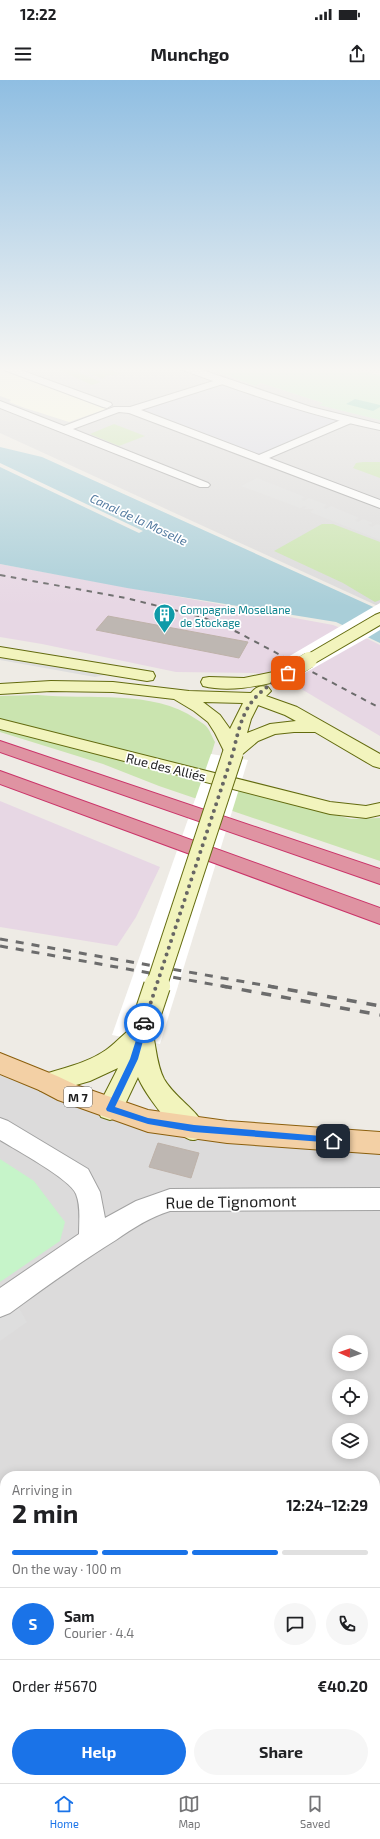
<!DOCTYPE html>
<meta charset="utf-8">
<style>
:root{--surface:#fff;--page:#f6f6f6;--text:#202124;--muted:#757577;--line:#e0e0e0;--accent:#1a73e8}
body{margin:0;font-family:"Exo 2",sans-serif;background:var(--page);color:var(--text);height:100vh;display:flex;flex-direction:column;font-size:15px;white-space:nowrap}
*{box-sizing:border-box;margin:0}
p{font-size:13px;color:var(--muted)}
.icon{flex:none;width:22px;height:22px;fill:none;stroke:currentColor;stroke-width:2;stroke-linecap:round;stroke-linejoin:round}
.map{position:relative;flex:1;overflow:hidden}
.details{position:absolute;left:0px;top:1391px;width:380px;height:312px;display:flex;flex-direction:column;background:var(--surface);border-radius:16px 16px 0 0;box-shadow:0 2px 10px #0003}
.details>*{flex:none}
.needle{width:26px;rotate:272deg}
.controls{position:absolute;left:332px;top:1255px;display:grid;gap:8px}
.controls a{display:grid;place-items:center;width:36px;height:36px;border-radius:50%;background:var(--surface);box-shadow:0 2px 10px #0003;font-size:20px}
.pin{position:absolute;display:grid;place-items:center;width:34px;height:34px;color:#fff;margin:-17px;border-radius:8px;box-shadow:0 2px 6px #0006}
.courier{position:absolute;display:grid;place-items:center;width:40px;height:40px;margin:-20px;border:3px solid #1a73e8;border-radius:50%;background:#fff;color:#222;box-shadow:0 1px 5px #0007}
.overview em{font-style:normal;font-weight:700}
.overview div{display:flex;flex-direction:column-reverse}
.overview{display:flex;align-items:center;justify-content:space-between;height:68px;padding:0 12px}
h1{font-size:26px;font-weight:700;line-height:30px}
.bar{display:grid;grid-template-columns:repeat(4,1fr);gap:6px 4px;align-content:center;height:48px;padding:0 12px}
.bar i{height:5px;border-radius:3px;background:var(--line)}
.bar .selected{background:var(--accent)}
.bar p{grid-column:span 4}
.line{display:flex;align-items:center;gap:10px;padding:0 12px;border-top:1px solid var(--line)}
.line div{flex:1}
.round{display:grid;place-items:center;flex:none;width:42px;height:42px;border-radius:21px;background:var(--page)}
.cta{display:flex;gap:8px;margin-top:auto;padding:8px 12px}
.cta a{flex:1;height:46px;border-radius:24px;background:var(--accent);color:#fff;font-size:16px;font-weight:700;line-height:46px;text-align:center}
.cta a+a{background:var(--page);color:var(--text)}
.status{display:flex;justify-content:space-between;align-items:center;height:28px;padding:0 20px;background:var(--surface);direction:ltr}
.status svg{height:11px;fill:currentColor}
header{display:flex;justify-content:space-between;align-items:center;height:52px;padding:0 12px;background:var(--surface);font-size:18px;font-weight:700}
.dock{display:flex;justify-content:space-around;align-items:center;height:56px;border-top:1px solid var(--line);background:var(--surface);font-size:11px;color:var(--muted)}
.dock a{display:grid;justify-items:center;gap:2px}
.dock .selected{color:var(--accent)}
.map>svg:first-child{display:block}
.residential{fill:#dcdbdb;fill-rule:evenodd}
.industrial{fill:#e7d7e4}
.education{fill:#fcfce0}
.grass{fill:#cae4af}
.park{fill:#c6f4c9}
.pitch{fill:#8ad6b8}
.parking{fill:#dedede}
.plaza{fill:#d9d9e4}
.water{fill:#a9ced8}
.pier{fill:#fff}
.building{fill:#beb7b2;stroke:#beb2a9}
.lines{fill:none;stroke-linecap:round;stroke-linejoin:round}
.minor-casing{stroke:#a2a2a2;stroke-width:2}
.tertiary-casing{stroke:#a2a2a2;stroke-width:2}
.secondary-casing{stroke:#636b0f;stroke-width:2}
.primary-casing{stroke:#8b5f0d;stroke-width:2}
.motorway-casing{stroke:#ca3469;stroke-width:2}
.minor{fill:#fff;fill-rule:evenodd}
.tertiary{fill:#fff;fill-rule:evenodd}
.secondary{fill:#f2f4bd;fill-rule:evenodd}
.primary{fill:#f3d0a5;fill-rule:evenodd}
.motorway{fill:#df93a2;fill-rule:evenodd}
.rail-far2{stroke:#6c6c6c;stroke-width:2;stroke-dasharray:5.5 5.5;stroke-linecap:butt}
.rail-far1{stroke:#6c6c6c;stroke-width:3;stroke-dasharray:8 8;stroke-linecap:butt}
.rail{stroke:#6c6c6c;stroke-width:3.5;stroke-dasharray:10 10;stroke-linecap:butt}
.secondary-bridge-far2-casing{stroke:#636b0f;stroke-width:16;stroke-linecap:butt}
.secondary-bridge-far1-casing{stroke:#636b0f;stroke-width:22;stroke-linecap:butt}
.secondary-bridge-casing{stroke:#636b0f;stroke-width:28;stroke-linecap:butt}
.secondary-bridge-far2{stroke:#f2f4bd;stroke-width:16}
.secondary-bridge-far1{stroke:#f2f4bd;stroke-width:20}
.secondary-bridge{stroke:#f2f4bd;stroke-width:26}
.route{fill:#1a73e8}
.done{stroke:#676664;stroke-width:4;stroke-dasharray:0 7.2}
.labels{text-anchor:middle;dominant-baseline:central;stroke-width:3.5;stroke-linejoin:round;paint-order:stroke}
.far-culture-label{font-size:11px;fill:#0d838f;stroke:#fff;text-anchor:start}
.far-water-label{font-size:12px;font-style:italic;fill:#50789e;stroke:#fff}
.shield{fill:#fff;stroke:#626262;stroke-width:1}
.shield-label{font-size:12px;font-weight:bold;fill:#1e1e1e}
.street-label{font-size:13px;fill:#1e1e1e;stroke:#fff}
.near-street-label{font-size:16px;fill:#1e1e1e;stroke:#fff}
</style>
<div class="status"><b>12:22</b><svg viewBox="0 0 49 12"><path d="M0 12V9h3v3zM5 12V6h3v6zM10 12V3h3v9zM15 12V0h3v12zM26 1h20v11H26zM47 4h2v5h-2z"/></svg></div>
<header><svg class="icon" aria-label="menu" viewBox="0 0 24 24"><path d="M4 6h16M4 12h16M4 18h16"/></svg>Munchgo<svg class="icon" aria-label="share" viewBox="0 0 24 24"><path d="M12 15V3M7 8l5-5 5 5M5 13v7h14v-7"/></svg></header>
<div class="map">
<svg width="380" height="1703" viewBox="0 0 380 1703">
<rect width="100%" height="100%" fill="#eeebe5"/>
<g class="residential">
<polygon points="0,288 208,288 255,306 261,303 323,323 320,325 380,340 380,527 0,353"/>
<path d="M 0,983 L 148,1041 L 380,1063 L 380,1703 L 0,1703 ZM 339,1262 L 361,1262 L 361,1284 L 339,1284 ZM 339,1306 L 361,1306 L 361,1328 L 339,1328 ZM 339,1350 L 361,1350 L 361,1372 L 339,1372 ZM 5,1396 L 375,1396 L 375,1698 L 5,1698 Z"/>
</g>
<g class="industrial">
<polygon points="0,484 333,545 368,559 380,565 380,656 303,610 256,593 176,592 42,564 0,557"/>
<polygon points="0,721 160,787 136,837 117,866 0,847"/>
</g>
<polygon class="education" points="0,288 1,288 109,328 69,342 25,328 9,322 11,320 0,316"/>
<g class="grass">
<polygon points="55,288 75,288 71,289 101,302 92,305"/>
<polygon points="85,288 105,288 122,294 107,295 103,299 80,289"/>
<polygon points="114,344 145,356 119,366 90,354"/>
<polygon points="363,382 380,382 380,398 353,388 356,383"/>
<polygon points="322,444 333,444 380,462 380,520 375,522 343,503 274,471"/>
<path d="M 38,615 C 88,620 153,609 196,639 C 199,641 203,643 206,646 C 210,650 212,657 215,662 L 206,692 L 0,639 L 0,616 Z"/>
<polygon points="0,649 351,739 380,738 380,781 159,706 103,684 0,652"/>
</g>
<g class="park">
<polygon points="208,288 342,288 380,295 380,340 319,325 323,323 261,303 255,306"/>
<polygon points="0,1079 34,1101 65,1142 60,1161 0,1202"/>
</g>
<polygon class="pitch" points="355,319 380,325 380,327 373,331 346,324"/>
<g class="parking">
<polygon points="257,398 305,417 301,419 304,421 309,418 327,425 323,427 326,429 331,426 359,438 355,440 358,442 363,439 373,443 368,445 372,447 377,444 380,445 380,460 310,432 314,429 303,429 307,427 304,426 300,428 241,406"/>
<polygon points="10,576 110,594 95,597 0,580 0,578"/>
<polygon points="17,1225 27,1242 0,1261 0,1237"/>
</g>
<polygon class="plaza" points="223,301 347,341 261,378 131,330"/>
<polygon class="water" points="0,367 42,377 380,530 380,563 336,542 127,508 0,484 0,387 139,453 143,451 0,383"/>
<g class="pier">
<polygon points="380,523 380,550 367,558 305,593 281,581"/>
<polygon points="211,674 248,680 160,964 112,955"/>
</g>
<g class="building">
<polygon points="108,536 248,562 239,578 96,550"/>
<polygon points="158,1063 199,1073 191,1098 149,1087"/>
</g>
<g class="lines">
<defs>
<g id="minor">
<polygon points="2,288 15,288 111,323 112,325 107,328 103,327 4,290"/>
<polygon points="223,298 226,299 228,301 226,303 141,330 259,375 343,339 351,339 352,341 351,343 269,378 380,420 380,428 129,333 119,332 73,349 208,403 210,405 208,407 200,407 0,328 0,321 64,346 114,327 130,327"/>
<path d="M 0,1038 L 8,1041 L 88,1089 L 100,1112 L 105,1138 L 136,1121 L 170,1109 L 380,1108 L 380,1130 L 170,1131 C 150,1137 133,1148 116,1160 C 79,1183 44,1208 10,1233 L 0,1237 L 0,1208 L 79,1154 C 79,1141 81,1126 76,1114 C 70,1099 16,1070 0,1060 Z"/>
</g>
<path id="tertiary" d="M 182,288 L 196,288 L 311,327 L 380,344 L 380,350 C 312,336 248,314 183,290 Z"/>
<g id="secondary">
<polygon points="380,533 380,545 315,583 309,585 303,583 301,580 303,577 375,535"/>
<polygon points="0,567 147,591 153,592 155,596 153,600 147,601 0,577"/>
<path d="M 283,590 L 289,591 L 291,595 L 289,599 C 262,605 231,613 203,606 L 201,602 L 203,598 L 209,597 L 244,598 Z"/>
<path d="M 51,601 L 113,602 L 189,611 L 251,613 C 256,607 260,605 268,607 L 271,611 L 266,616 L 297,627 L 380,674 L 380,688 L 373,686 L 315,652 L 294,652 L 275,654 L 258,661 L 239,677 L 233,678 L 227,677 L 215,653 L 208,642 L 194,631 L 174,619 L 113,612 L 51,611 L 0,614 L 0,604 ZM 203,622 L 243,623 L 230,649 L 220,635 ZM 258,625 L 285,635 L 296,641 L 270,644 L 247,653 L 251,639 Z"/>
<polygon points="0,639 330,722 366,726 380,723 380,735 366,738 330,734 0,649"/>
<path d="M 141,944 L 150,947 L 153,954 C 156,968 157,986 164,999 C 175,1018 197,1029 206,1049 L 202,1057 C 200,1058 196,1060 193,1060 C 178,1060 143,1011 138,997 L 119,1037 L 110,1040 L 101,1037 L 97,1029 L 118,988 L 90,1001 L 48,1013 L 39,1010 L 35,1003 L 39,996 C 62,988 86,984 106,970 C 118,962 126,949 141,944 Z"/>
</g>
<polygon id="primary" points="0,973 57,996 76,1005 148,1030 227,1041 380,1052 380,1074 227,1063 148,1052 58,1020 39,1010 0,994"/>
<g id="motorway">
<polygon points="0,661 380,789 380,804 0,672"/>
<polygon points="0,691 380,828 380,844 0,704"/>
</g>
</defs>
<use href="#minor" class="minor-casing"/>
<use href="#tertiary" class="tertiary-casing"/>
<use href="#secondary" class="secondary-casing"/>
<use href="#primary" class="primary-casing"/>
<use href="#motorway" class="motorway-casing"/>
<use href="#minor" class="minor"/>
<use href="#tertiary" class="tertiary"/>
<use href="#secondary" class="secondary"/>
<use href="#primary" class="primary"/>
<use href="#motorway" class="motorway"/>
<polyline class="rail-far2" points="0,495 126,518 202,537 237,552 380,628"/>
<g class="rail-far1">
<polyline points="0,859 274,907"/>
<polyline points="0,866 227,907"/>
</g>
<g class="rail">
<polyline points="222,906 380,935"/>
<polyline points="268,906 380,926"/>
</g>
<defs>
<polyline id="secondary-bridge-far2" points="288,593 309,580"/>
<polyline id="secondary-bridge-far1" points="156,907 233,673"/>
<polyline id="secondary-bridge" points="141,954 157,906"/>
</defs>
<use href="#secondary-bridge-far2" class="secondary-bridge-far2-casing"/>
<use href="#secondary-bridge-far1" class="secondary-bridge-far1-casing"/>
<use href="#secondary-bridge" class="secondary-bridge-casing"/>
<use href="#secondary-bridge-far2" class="secondary-bridge-far2"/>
<use href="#secondary-bridge-far1" class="secondary-bridge-far1"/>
<use href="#secondary-bridge" class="secondary-bridge"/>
</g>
<linearGradient id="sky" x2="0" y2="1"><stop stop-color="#8fbee2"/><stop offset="0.55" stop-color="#f7f6f3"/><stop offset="1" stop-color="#f7f6f3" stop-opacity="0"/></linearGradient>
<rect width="380" height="526" fill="url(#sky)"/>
<polygon class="route" points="142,941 147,941 148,943 138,979 115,1027 148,1038 194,1045 333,1057 336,1058 336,1063 194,1052 148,1044 107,1031 106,1029 130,979"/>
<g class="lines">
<path class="done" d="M 144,943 L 233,673 C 243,629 248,617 288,593"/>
</g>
<defs>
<symbol id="building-pin" viewBox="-11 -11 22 30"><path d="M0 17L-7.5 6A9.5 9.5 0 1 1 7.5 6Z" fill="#0f9aa8" stroke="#fff"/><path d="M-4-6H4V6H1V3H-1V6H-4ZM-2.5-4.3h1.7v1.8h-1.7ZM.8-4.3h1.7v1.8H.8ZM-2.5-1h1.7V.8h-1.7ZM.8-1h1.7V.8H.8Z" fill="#fff"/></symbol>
</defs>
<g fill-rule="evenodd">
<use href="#building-pin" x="152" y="522" width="25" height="34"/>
</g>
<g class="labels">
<g class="far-culture-label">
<text x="180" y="529">Compagnie Mosellane<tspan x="180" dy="13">de Stockage</tspan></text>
</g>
<g class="far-water-label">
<text transform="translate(139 439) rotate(25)">Canal de la Moselle</text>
</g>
<rect class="shield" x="64" y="1007" width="28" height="20" rx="3"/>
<g class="shield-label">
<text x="78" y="1017">M 7</text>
</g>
<g class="street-label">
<text transform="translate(166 687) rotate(14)">Rue des Alliés</text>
</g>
<g class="near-street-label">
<text transform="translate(231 1121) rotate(-1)">Rue de Tignomont</text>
</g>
</g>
</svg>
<div class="controls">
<a><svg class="needle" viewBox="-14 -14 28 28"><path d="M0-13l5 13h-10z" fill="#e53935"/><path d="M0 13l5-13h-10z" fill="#757577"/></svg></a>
<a><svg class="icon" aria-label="locate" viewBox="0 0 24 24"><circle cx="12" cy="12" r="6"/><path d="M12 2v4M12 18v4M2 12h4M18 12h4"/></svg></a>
<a><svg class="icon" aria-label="layers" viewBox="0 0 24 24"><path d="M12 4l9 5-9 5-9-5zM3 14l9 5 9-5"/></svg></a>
</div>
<div class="pin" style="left:288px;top:593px;background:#ea580c"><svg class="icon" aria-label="bag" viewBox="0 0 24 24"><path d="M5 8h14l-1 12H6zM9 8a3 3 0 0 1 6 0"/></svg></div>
<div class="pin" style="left:333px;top:1061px;background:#1f2937"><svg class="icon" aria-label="home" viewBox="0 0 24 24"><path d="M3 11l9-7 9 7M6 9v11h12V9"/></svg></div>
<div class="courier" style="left:144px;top:943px"><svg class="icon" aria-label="car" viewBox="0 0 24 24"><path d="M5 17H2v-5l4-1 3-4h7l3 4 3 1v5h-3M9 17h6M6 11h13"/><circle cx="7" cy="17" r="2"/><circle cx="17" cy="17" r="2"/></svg></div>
<section class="details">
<div class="overview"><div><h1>2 min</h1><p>Arriving in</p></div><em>12:24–12:29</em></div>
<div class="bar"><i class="selected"></i><i class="selected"></i><i class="selected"></i><i></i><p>On the way · 100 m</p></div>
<div class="line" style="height:72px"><b class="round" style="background:var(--accent);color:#fff">S</b><div><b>Sam</b><p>Courier · 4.4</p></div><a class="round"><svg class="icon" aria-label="chat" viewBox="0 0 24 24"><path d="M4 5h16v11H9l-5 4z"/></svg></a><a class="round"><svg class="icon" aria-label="phone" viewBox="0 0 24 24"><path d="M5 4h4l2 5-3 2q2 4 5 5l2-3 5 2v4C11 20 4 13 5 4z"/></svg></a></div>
<div class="line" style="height:52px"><div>Order #5670</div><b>€40.20</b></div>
<div class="cta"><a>Help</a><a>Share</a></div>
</section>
</div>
<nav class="dock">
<a class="selected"><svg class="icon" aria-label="home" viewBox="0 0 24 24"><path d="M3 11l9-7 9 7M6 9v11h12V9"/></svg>Home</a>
<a><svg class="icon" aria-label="map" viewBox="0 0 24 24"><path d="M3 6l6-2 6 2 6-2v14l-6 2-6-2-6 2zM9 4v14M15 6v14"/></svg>Map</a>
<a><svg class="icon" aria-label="saved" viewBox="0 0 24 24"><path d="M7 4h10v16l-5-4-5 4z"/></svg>Saved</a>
</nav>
